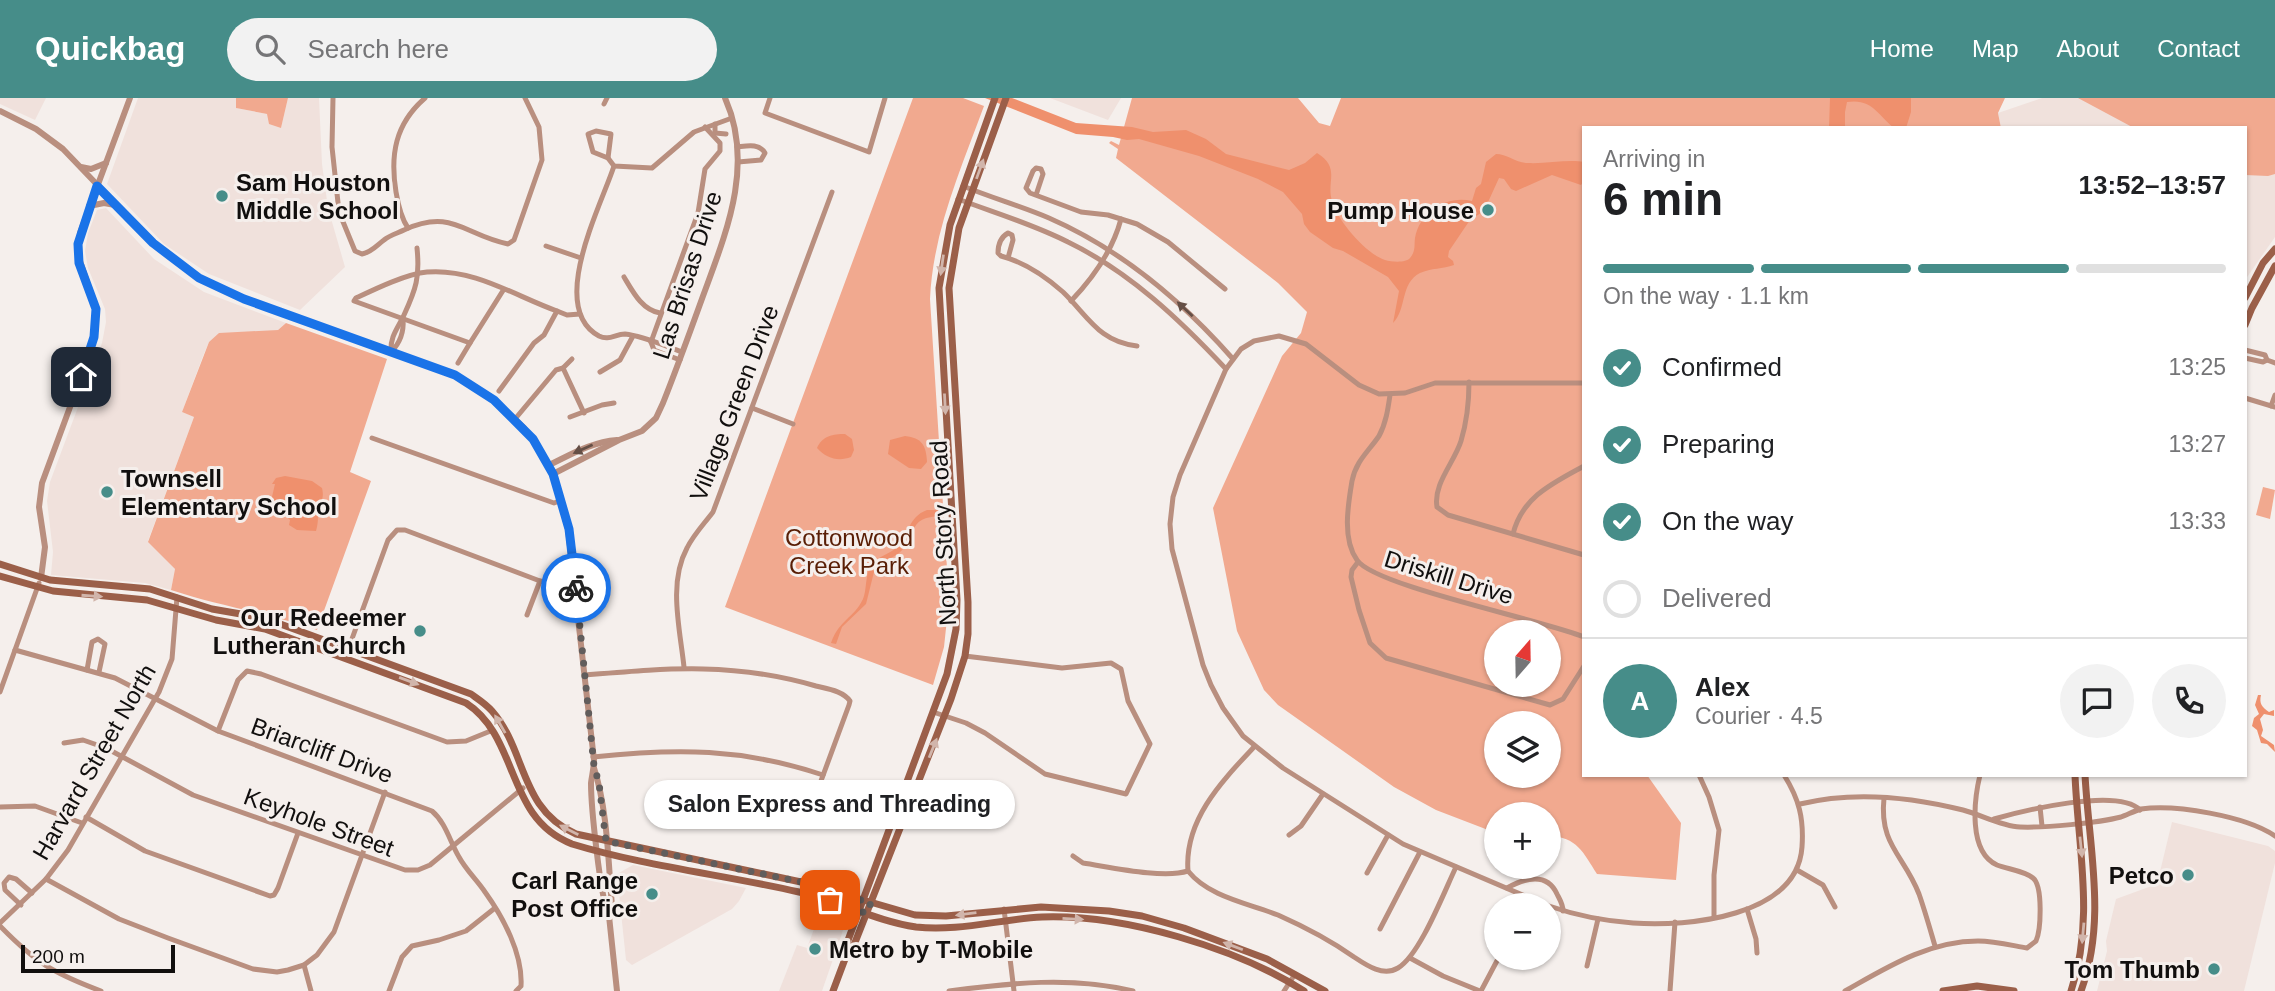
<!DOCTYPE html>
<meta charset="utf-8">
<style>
:root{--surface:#fff;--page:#f2f2f2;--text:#202124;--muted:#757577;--line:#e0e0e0;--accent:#468d89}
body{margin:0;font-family:Helvetica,sans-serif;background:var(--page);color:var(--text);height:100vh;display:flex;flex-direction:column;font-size:26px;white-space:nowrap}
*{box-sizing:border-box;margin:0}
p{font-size:23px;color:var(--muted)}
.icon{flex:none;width:38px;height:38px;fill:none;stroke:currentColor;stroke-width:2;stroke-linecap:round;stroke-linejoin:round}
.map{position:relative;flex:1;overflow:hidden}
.side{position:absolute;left:1582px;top:28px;width:665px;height:651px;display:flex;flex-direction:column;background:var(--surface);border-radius:0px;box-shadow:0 2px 5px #0004}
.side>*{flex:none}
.needle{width:46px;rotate:20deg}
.fabs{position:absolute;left:1484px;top:522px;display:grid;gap:14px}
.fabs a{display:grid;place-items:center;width:77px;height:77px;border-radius:50%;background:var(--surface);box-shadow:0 2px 5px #0004;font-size:35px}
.scale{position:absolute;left:21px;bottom:18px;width:154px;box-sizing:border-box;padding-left:7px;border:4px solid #110f0e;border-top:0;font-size:19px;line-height:24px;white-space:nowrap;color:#110f0e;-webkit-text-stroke:5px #f5efec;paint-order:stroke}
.pin{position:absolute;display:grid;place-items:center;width:60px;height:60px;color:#fff;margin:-30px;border-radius:14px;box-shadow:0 4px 10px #0006}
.courier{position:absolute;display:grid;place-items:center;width:70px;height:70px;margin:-35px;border:5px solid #1a73e8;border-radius:50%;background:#fff;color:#222;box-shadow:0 2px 9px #0007}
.bubble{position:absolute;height:49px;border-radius:24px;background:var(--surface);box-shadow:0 2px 5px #0004;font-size:23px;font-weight:700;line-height:49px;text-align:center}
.overview em{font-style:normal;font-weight:700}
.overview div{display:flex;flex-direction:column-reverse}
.overview{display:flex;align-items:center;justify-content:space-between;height:119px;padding:0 21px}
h1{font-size:46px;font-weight:700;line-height:52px}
.bar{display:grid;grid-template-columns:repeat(4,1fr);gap:10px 7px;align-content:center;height:84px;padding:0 21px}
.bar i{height:9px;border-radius:5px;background:var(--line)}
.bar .selected{background:var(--accent)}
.bar p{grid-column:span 4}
.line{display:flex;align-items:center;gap:18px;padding:0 21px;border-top:2px solid var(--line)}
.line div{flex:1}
.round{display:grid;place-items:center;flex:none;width:74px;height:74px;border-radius:37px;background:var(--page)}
ol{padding:0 21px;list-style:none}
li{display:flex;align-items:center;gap:21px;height:77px}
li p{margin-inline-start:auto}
li .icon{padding:7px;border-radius:50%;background:var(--accent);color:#fff;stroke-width:4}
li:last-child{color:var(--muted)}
li i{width:38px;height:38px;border:4px solid var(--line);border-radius:50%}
header{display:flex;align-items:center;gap:42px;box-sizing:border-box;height:98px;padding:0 35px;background:var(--accent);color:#fff}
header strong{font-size:33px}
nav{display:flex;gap:38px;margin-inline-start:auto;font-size:24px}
.search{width:490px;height:63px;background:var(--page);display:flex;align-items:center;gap:18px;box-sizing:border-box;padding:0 24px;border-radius:38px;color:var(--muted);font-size:26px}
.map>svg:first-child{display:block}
.built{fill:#f0e1dc}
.green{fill:#f1a98f;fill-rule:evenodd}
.water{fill:#ef906d}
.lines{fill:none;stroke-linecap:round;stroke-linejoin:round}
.minor{stroke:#b98f7f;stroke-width:5}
.tertiary{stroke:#b98f7f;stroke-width:6}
.secondary{stroke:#9b5f49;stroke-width:7}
.oneway{fill:#d1b5ab}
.oneway2{fill:#654f46}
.done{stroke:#615d5c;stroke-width:7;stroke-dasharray:0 12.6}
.route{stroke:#1a73e8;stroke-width:9}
.poi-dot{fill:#468d89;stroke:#f5efec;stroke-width:2.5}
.labels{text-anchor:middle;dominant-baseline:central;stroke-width:6;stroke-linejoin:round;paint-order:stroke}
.poi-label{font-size:24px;font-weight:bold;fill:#110f0e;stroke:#f5efec;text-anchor:end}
.street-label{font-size:24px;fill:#110f0e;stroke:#f5efec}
.park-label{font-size:24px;fill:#591e05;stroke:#f5efec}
</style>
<header>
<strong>Quickbag</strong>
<div class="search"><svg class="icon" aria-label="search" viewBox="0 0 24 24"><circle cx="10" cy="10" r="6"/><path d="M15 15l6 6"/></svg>Search here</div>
<nav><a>Home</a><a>Map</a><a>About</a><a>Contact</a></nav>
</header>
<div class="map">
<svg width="2275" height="893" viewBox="0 0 2275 893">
<rect width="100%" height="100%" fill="#f5efec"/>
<g class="built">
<polygon points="0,0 46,0 35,22 0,6"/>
<polygon points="138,0 236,0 236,10 267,16 281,30 288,0 319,0 322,66 328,110 345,169 300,212 209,176 164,146 107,86"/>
<polygon points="1050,0 1121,0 1108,22"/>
<polygon points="2042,0 2098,0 2142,30 2001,30 1998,15"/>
<polygon points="2275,69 2275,139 2245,182 2245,71"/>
<polygon points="106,110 154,161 204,194 286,225 278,232 209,244 203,258 182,314 194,319 148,443 175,471 171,492 145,485 51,477 53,454 47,403 50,384 102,245 106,224 105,211 88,170 85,153 88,135 97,112"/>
<polygon points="2172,724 2268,748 2275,753 2275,765 2244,893 2097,893 2107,853 2106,843 2116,801 2157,786"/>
<polygon points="633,767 746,790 739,803 732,811 632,867 626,862 617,776"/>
<polygon points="823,807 843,815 847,821 822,893 779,893 797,847 807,850"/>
</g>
<g class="green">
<polygon points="236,0 288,0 281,30 269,26 267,16 236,10"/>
<path d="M 913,0 L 963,0 L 984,8 C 961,71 933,133 930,201 L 949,502 L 944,549 L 933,587 L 725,509 Z"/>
<path d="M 1132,0 L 1298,0 L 1319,25 L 1330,28 L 1341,0 L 2005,0 L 1998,15 L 2001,30 L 1584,30 L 1584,677 L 1647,677 L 1681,725 L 1676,782 L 1597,776 C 1583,754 1577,739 1549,738 L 1549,716 L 1496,716 L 1496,735 L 1436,712 L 1394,689 L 1278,607 L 1264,592 L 1237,533 L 1213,410 L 1282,258 L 1301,235 L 1307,214 L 1278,185 L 1116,60 L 1118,51 L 1109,45 L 1111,43 L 1119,47 ZM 1496,534 L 1549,534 L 1549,586 L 1496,586 ZM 1496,625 L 1549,625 L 1549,677 L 1496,677 Z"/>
<polygon points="2078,0 2275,0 2275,76 2268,78 2245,77 2245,30 2134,30"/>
<path d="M 286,225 L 387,261 L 350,374 L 371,383 L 317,532 C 269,515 219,508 171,492 L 175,471 L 148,444 L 194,319 L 182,314 L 209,244 L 219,235 L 278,232 Z"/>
<polygon points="2263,389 2275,392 2270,421 2256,417"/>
</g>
<g class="water">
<path d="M 985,0 L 1012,0 L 1076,25 L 1132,29 L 1153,34 L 1186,32 L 1206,41 L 1226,56 L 1289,72 L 1305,65 L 1317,55 C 1341,70 1326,83 1332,103 C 1337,122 1366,156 1385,162 C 1392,164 1406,165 1410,160 C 1416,153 1414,147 1415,140 C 1420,113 1447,97 1472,103 L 1476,90 L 1481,86 L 1486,64 L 1496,56 C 1507,56 1516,65 1528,65 C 1546,66 1569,61 1584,64 L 1584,83 L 1581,87 L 1552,77 L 1516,93 L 1511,91 L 1504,81 L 1499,80 L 1484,113 L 1470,122 L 1449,153 L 1448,159 L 1453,163 L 1454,167 C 1443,171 1431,170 1420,175 C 1400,185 1407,211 1393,225 L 1399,193 L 1388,179 L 1343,153 L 1333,150 L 1310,134 L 1304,126 L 1302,116 L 1283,94 L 1258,81 L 1199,58 L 1139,41 L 1127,42 L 1113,39 L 1076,36 Z"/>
<path d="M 1830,0 L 1911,0 L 1911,14 L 1906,30 L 1894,30 C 1878,17 1872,0 1847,4 L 1845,14 L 1845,30 L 1829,30 Z"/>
<path d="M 845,336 L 852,341 L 854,352 L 851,359 C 838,364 826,360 817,350 C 822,338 833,336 845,336 Z"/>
<path d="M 905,338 C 922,340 926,347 927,364 L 921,371 L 909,370 L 888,356 L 890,342 Z"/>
<path d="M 285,378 L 312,383 L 322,390 C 325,403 319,404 318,414 C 318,422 318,426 316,433 L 297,432 L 289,427 L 290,422 L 271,403 L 275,386 L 272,386 L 276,380 Z"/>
<path d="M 927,412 L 941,412 L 942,418 C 904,419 920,438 899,455 C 891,461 882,463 875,470 L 866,506 L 842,529 L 836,546 L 831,545 C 839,522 854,520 863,501 C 867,491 865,479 870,469 C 876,458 889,457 897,449 C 909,437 908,419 927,412 Z"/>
<path d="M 2258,597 L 2261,597 C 2259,606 2262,609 2269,614 L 2274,612 L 2274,618 L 2264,616 L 2260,621 L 2263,632 L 2261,638 L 2274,647 L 2275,654 L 2267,646 L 2261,645 L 2257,632 L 2252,628 L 2254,620 L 2259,616 L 2255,607 Z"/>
</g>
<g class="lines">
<g class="minor">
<path d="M 333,0 L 332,49 L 339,114 L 355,153 L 362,156 C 372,154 377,147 384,142 C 390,137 398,135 404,132 C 452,110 464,137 508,146 L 514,142 L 542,62 L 539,29 L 525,0"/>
<polyline points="770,0 765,15 869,54 885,0"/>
<polyline points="604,6 607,0"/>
<polyline points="715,26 715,35 726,36"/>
<polygon points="596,33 611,36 608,60 593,54 588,36"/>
<path d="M 737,49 C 747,48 759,45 765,55 L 761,62 L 738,64"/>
<polyline points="608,60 614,68 652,70 694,34 732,20"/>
<path d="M 614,68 C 601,108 547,210 599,238 C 609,243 615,236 625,236 C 644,238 665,248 682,254"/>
<path d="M 963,88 C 992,100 1021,108 1049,120 C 1120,151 1182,203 1233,261"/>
<polyline points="1036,97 1043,76 1041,71 1036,70 1033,73 1026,90 1030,95 1081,114 1108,117 1137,126 1168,144 1225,191"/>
<path d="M 958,101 C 995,115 1033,126 1068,144 C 1130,174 1180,222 1226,271"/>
<path d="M 408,130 C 401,120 398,106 396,94 C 390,57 395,26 425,0"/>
<polyline points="546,148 581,160"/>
<path d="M 1008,160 L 1013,142 L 1012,137 L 1008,135 C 1001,139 998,147 998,155 L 1001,158 C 1024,164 1045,178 1063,194 C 1088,218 1099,244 1137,248"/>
<path d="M 624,179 C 633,194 642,212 660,215"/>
<path d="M 504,191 L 470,245 L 354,203 L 356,200 C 375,191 406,176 427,174 C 474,170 515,198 557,213 L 567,217 L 580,216"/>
<path d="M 1071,203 C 1093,180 1113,151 1121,121"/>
<polyline points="651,244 698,115 705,71 720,53 720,45 705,29"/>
<polyline points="651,244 654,252 680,262"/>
<polyline points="2245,252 2265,257 2267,262 2275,265"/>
<path d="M 391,254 C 390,238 398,230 404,217 C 416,191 420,179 417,150"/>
<path d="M 391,254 C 400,245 404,233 403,221"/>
<polyline points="2245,260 2263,264 2267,262"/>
<polyline points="458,265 470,245"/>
<polyline points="563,270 584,315"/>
<polyline points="600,274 620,262 633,238"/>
<path d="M 1469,284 C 1469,304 1467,323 1461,343 C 1454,365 1433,386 1437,409 L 1448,417 L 1584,457"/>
<polyline points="499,293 534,245 544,237 557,213"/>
<path d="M 1390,297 C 1388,311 1386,325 1379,338 C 1368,354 1356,363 1352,383 C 1348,407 1342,441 1357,462 C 1374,488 1543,522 1584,539"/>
<polyline points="2245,300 2275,309"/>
<polyline points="2271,308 2275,297"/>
<polyline points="752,310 793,326"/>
<polyline points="570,319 602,307 614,305"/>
<polyline points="515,321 556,272 563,270 572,261"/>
<polyline points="372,340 554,405 562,402"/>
<path d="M 1513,436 C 1522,399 1553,385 1584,368"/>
<polyline points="1358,464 1352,472 1351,479 1359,512 1370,545 1386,560 1550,607 1563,601 1584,568"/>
<polyline points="527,517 540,483"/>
<path d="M 15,552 L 115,580 L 218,633 L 432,713 C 446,725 450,744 459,759 C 466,772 477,782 485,794 C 503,819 523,856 521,888 L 516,893"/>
<polyline points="345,560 388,442 397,432 405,432 540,483 558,487 575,485"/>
<path d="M 684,569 C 680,531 668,485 687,450 C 694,436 704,426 713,414 L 832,94"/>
<polyline points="87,572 92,544 98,541 105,546 99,574"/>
<path d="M 585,577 C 669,570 733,564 816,588 C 828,591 843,593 850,603 L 849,607 L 811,710"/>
<polyline points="0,594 39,485"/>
<polyline points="933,614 966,625 985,635 1045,676 1126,696 1150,646 1128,603 1121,571 1111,565 1062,570 965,558"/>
<polyline points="218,633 238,582 247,573 261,576 447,644 466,643 493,632"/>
<polyline points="64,645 83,642 106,650 193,697 405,772 418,772 430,767 523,690"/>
<path d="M 1254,649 C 1222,683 1184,722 1188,773 C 1209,799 1247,805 1278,817 C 1305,829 1330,842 1354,859 C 1366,867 1383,879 1398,870 C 1420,857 1444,794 1456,769"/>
<path d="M 593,659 C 677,650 742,650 823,677"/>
<polyline points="1699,677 1709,699 1719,732 1714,777 1714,819"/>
<path d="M 1884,700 C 1879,747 1904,757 1919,796 C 1925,813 1930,831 1935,848"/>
<path d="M 1800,706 C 1853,693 1911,699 1963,712 C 1982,717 2001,728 2020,729 C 2044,730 2098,725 2121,719 C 2127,717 2134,713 2141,711 C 2175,706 2246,718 2275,738"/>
<polyline points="0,709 35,708 82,725"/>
<polyline points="2040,709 2042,728"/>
<polyline points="86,719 145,753 270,798 274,797 278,790 298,735"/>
<path d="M 1994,721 C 2022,713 2118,689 2140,712"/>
<polyline points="1289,737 1301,728 1323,696"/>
<path d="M 1073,758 L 1083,765 C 1110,769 1163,781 1188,773"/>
<polyline points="1797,772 1823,787 1835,809"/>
<polyline points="1367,775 1388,737"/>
<polyline points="46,781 119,821 168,840 253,871 277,874 288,872 304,867 317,857 334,834 385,694"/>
<path d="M 1507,790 C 1525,780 1547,774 1557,796 C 1560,802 1563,806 1563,813"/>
<polyline points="21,807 5,792 4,785 9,779 16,781 32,795"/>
<polyline points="1546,807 1403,746 1283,670 1243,638 1223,610 1211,587 1203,567 1172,451 1170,426 1173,399 1180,377 1226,271 1241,251 1254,243 1279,238 1306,246 1359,287 1379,296 1405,295 1435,285 1584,285"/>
<path d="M 1549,808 C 1575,817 1605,823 1633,825 C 1688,829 1797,819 1802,749 C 1804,720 1799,701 1784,677"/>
<polyline points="1004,811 1014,893"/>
<polyline points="1747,811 1756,841 1757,855"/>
<polyline points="0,825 46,781 68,752 159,594 172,561 177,499"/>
<path d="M 0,828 C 36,865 53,875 101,893"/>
<polyline points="1380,831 1420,754"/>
<polyline points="1410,860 1443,878 1480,893"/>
<polyline points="304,867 311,893"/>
<polyline points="1587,868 1598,821"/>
<polyline points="389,893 402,859 412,848 439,842 466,833 495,810"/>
<path d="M 949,893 C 1011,885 1071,878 1133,893"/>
<polyline points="1284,893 1295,876"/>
<polyline points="1481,893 1499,859"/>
<polyline points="1670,893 1675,824"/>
<path d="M 1845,893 C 1886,870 1928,843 1978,843 C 1994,843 2010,847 2027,850 L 2036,843 C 2041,832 2043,788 2033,780 C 2025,773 2007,771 1997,767 C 1968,754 1974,702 1980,677"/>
</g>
<g class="tertiary">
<path d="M 0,13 L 36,31 L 63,51 L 152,144 L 199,180 L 244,201 L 455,277 L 494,302 L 524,330 L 542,355 L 553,376 L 568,431 L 594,662 C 594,670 592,677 591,685 C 591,707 600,800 609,818 L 617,893"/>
<polyline points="81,69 91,71 106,65"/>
<polyline points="89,108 104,105 115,107"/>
<path d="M 549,367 C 572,356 592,344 617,342"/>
<path d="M 553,376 L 619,342 L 642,333 L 656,320 L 663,305 C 677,270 690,234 703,198 C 726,135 755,67 725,0"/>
<polyline points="41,480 45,449 39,409 42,385 87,263 96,230 96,211 78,157 80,135 130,0"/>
<path d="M 594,670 C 608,714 608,763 612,808 L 609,818"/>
</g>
<g class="secondary">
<polyline points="2245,200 2263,165 2275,151"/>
<polyline points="2245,227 2252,210 2275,168"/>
<path d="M 0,466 L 50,482 L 150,491 L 212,511 L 264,520 L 471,596 C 478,601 486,606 492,613 C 527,653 519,711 576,736 L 801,784 L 915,817 L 946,818 L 1041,809 L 1109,813 L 1142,818 L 1184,830 L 1267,861 L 1325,893"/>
<path d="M 0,478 L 53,493 L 147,502 L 216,522 L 265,531 L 466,605 C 520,640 505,720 572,746 C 644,768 725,777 799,794 C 839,803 876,823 916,829 C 957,834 1001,821 1042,819 C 1123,816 1237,850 1304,893"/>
<polyline points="848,853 854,847 951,601 965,558 968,536 968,504 949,190 959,130 1006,0"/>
<polyline points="833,893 848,853 847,845 947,576 956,531 957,502 939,190 950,127 995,0"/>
<polyline points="1943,893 1977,888 2014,893"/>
<path d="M 2071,893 C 2095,822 2078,750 2075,677"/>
<path d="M 2081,893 C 2107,822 2089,751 2085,677"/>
</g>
</g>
<defs><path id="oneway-solid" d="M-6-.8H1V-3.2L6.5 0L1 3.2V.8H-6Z" transform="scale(1.75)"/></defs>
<g class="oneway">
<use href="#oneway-solid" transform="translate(980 71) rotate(-70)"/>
<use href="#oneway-solid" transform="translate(942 167) rotate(98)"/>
<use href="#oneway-solid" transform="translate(945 306) rotate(87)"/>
<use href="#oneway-solid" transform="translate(92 498) rotate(4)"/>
<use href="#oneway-solid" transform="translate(409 583) rotate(20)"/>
<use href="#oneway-solid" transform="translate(500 626) rotate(-120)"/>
<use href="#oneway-solid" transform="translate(933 650) rotate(-68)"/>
<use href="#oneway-solid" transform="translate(569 732) rotate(-153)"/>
<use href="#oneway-solid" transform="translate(2081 749) rotate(84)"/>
<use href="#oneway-solid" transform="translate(966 816) rotate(173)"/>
<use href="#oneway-solid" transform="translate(1073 821) rotate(3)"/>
<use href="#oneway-solid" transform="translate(2083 835) rotate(95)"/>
<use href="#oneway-solid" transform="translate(1233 848) rotate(-159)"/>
</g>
<g class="oneway2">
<use href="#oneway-solid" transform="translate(1185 211) rotate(-137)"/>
<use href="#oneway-solid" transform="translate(583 351) rotate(156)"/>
</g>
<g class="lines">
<polyline class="done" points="576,490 594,668 599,685 606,743 801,784 871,805 866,815 830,802"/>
<polyline class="route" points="81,279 94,239 96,211 79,165 78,146 97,88 153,145 199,180 244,201 455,277 494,302 533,341 553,376 569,431 576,490"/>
</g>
<g class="poi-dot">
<circle cx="222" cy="98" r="7"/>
<circle cx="1488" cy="112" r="7"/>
<circle cx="107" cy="394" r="7"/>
<circle cx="420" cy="533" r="7"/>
<circle cx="2188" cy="777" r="7"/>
<circle cx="652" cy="796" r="7"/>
<circle cx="815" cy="851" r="7"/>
<circle cx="2214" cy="871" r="7"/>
</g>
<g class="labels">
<g class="poi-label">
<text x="236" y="84" text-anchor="start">Sam Houston<tspan x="236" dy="28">Middle School</tspan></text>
<text x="1474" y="112">Pump House</text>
<text x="121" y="380" text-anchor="start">Townsell<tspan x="121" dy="28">Elementary School</tspan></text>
<text x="406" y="519">Our Redeemer<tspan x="406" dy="28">Lutheran Church</tspan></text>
<text x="2174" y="777">Petco</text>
<text x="638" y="782">Carl Range<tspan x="638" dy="28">Post Office</tspan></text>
<text x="829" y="851" text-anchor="start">Metro by T-Mobile</text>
<text x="2200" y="871">Tom Thumb</text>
</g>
<g class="street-label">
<text transform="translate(687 177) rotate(-72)">Las Brisas Drive</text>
<text transform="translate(734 305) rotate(-69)">Village Green Drive</text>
<text transform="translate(943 435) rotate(-93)">North Story Road</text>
<text transform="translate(1449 479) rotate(17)">Driskill Drive</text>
<text transform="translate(322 652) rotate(20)">Briarcliff Drive</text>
<text transform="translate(94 664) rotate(-60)">Harvard Street North</text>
<text transform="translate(319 724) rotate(20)">Keyhole Street</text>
</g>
<g class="park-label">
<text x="849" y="439">Cottonwood<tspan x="849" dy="28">Creek Park</tspan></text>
</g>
</g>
</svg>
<div class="fabs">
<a><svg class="needle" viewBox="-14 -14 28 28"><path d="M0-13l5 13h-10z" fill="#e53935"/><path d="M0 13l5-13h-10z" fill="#757577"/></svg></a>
<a><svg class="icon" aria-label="layers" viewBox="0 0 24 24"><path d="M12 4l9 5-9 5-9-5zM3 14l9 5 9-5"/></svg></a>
<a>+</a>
<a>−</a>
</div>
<div class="scale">200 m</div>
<div class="pin" style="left:830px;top:802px;background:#ea580c"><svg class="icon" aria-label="bag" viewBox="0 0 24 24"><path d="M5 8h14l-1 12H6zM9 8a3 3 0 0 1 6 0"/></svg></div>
<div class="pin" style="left:81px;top:279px;background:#1f2937"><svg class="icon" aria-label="home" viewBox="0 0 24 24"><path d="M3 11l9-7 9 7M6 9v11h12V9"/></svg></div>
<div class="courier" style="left:576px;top:490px"><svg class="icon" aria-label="bike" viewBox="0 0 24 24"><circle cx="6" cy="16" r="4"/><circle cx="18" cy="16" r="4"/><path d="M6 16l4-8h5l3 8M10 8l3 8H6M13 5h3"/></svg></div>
<div class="bubble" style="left:644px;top:682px;width:371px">Salon Express and Threading</div>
<section class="side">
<div class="overview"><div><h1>6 min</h1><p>Arriving in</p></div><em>13:52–13:57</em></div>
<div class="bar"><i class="selected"></i><i class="selected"></i><i class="selected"></i><i></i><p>On the way · 1.1 km</p></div>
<ol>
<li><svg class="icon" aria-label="check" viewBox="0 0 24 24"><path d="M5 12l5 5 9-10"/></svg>Confirmed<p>13:25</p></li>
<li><svg class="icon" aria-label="check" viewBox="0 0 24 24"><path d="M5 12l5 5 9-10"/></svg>Preparing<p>13:27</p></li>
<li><svg class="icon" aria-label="check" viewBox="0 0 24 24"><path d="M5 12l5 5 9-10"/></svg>On the way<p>13:33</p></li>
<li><i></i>Delivered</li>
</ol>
<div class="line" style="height:126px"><b class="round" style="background:var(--accent);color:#fff">A</b><div><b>Alex</b><p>Courier · 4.5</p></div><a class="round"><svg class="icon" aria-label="chat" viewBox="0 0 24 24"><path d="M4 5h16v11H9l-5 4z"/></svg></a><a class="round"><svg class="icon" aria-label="phone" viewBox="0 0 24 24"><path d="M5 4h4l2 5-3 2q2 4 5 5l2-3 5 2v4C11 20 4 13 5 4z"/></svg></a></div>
</section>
</div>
